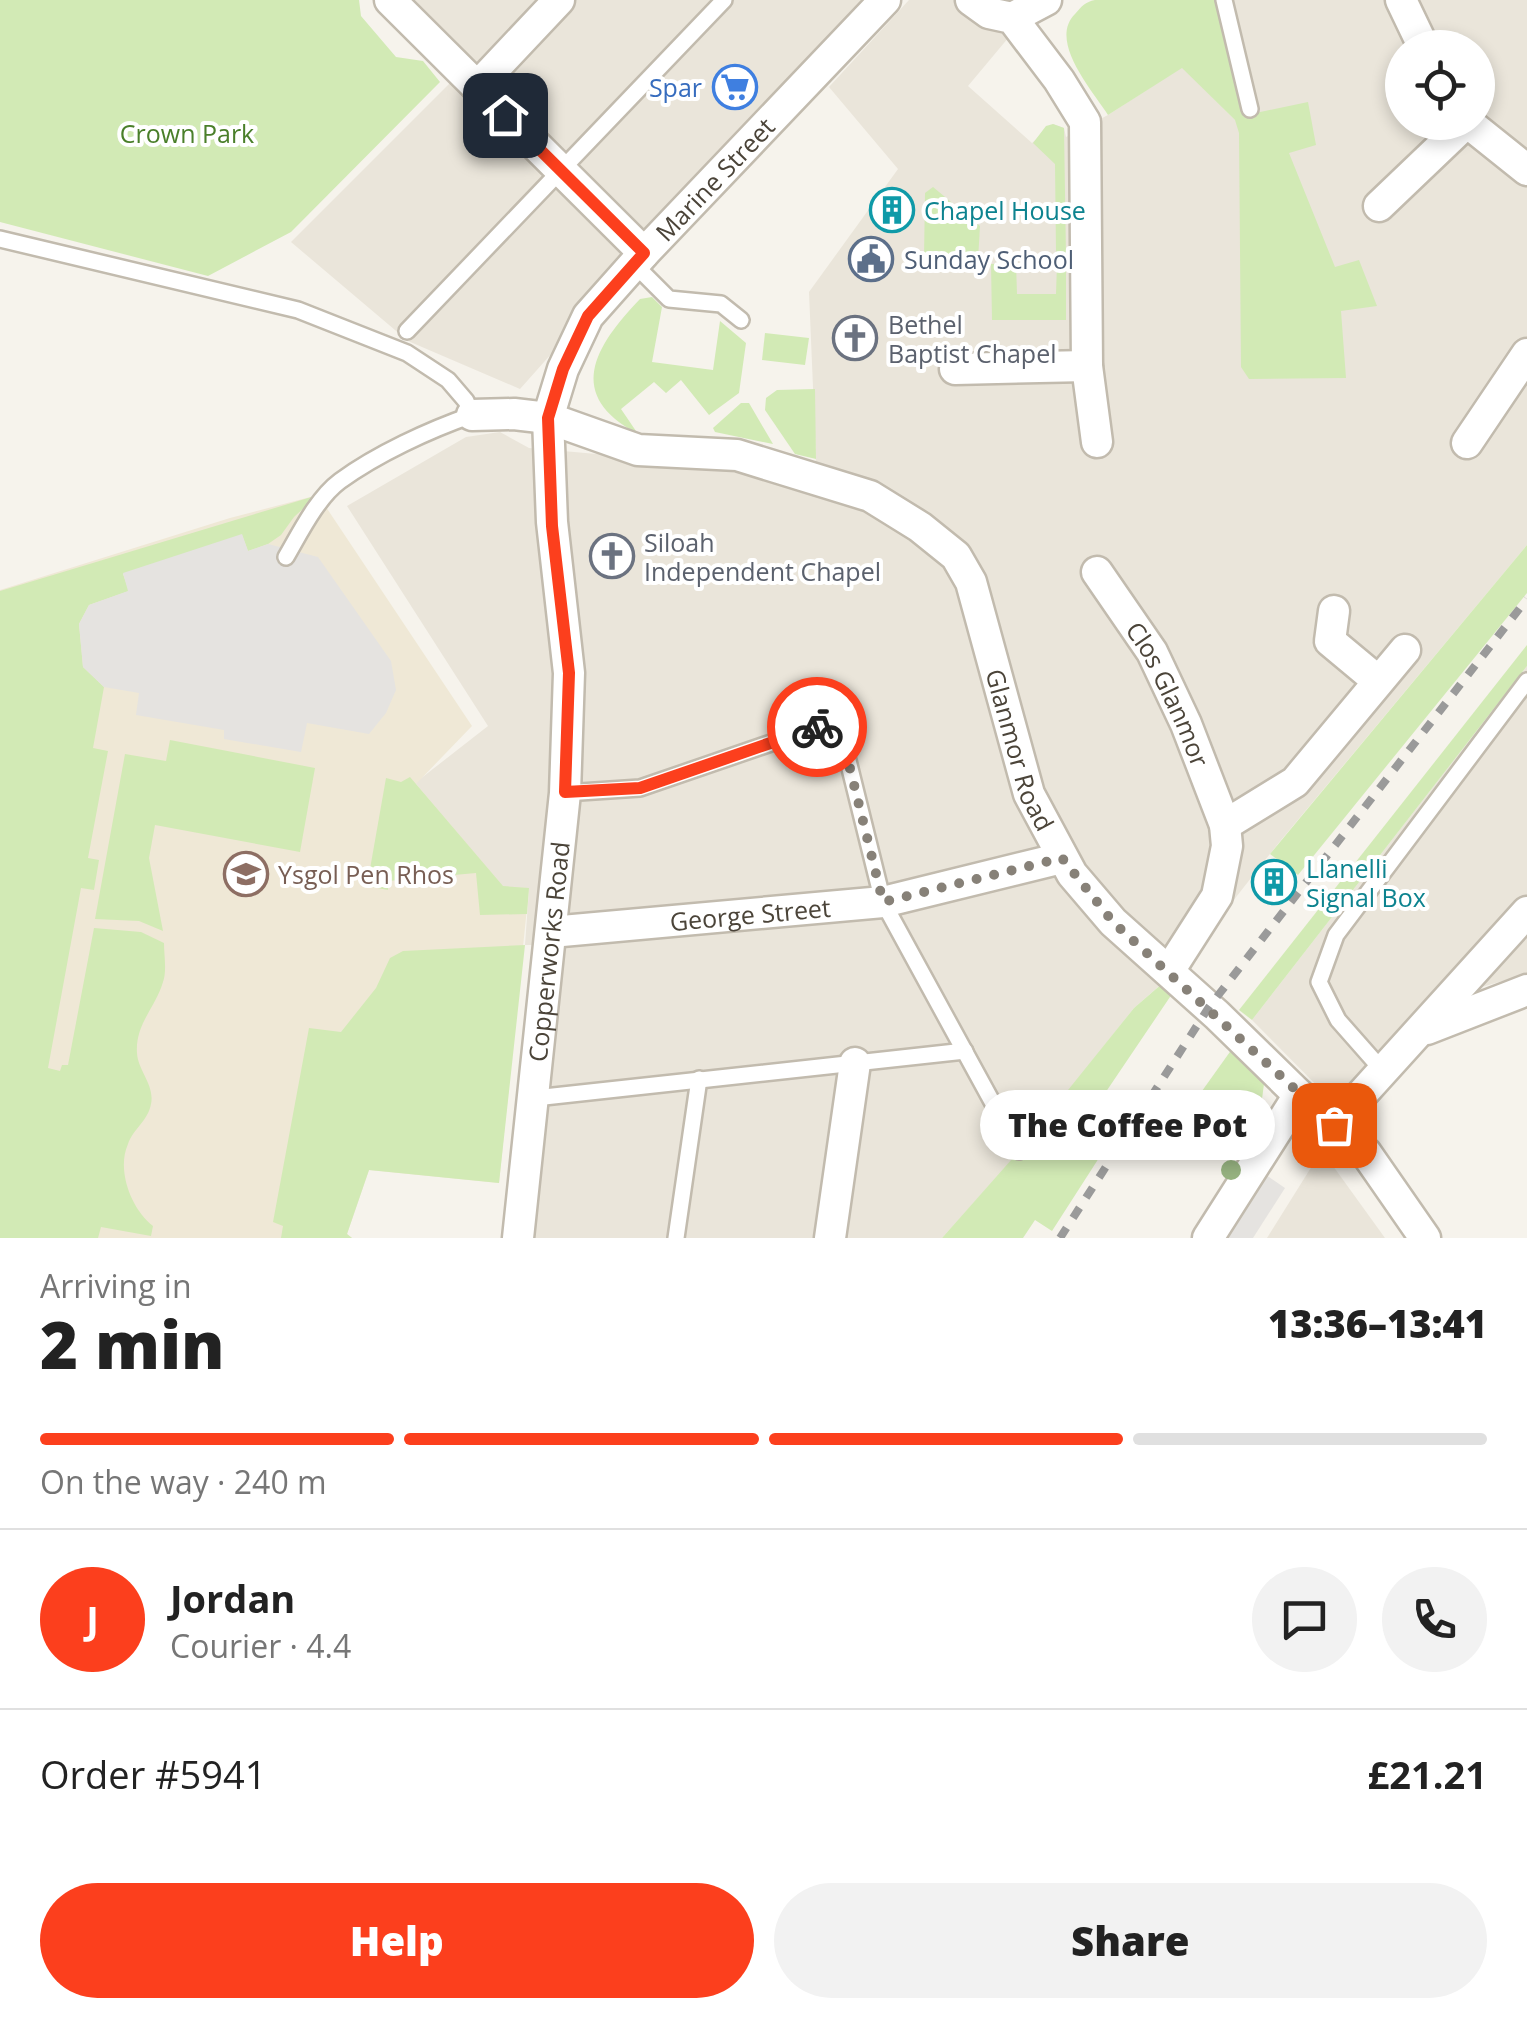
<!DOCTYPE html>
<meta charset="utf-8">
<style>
:root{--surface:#fff;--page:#f2f2f2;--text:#222;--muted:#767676;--line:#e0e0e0;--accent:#fc3f1d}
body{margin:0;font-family:"Open Sans",sans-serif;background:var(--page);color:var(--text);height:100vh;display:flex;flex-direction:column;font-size:38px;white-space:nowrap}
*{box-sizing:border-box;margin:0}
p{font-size:32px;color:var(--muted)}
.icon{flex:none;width:55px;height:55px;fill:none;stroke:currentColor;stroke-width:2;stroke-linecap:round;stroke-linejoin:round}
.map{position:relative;height:1238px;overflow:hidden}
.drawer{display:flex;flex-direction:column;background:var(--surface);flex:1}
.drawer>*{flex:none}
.controls{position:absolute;left:1385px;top:30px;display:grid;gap:20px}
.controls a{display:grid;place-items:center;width:110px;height:110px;border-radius:50%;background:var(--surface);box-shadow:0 5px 15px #0003;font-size:50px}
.pin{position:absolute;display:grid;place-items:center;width:85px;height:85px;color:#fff;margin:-42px;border-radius:20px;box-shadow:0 5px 15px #0006}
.courier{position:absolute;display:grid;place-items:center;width:100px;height:100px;margin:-50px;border:8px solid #fc3f1d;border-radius:50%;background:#fff;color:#222;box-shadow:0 2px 12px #0007}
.bubble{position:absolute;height:70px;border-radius:35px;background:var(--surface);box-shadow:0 5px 15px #0003;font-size:32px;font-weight:800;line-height:70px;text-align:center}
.head em{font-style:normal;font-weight:800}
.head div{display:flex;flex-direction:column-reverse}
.head{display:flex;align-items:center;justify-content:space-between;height:170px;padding:0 40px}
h1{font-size:65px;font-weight:800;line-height:75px}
.bar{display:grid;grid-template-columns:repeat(4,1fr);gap:15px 10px;align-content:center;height:120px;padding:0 40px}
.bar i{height:12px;border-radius:8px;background:var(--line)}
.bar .selected{background:var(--accent)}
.bar p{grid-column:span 4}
.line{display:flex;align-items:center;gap:25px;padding:0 40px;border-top:2px solid var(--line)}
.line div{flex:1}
.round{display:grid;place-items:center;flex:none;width:105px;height:105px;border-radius:52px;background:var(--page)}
.primary-button{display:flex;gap:20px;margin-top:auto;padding:20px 40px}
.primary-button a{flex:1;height:115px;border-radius:60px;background:var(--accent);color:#fff;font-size:40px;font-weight:800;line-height:115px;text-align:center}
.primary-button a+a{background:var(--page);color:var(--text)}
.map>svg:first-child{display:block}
.residential{fill:#eae5da;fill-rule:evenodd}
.education{fill:#efe8d6}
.green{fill:#d2eab5}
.parking{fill:#e5e3e0}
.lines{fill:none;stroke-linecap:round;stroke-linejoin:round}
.lane-casing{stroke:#c2bbae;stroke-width:20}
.street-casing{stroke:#c2bbae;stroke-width:35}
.lane{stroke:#fff;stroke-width:15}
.street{stroke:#fff;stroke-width:30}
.rail{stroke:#9a9a9a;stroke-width:8;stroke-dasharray:12 12;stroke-linecap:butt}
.tree{fill:#97b381}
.done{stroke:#878178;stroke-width:10;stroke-dasharray:0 18}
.route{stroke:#fc3f1d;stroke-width:12}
.labels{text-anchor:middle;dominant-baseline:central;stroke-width:8;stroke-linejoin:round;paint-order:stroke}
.shop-label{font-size:25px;fill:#366cbe;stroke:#fff;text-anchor:end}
.park-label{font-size:25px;fill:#4a7f2a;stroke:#fff}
.street-label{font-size:25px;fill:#4b4439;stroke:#fff}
.culture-label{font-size:25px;fill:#0d838f;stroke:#fff;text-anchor:start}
.service-label{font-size:25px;fill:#4e5e75;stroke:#fff;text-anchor:start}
.worship-label{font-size:25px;fill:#5b616d;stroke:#fff;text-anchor:start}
.education-label{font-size:25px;fill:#785e54;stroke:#fff;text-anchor:start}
</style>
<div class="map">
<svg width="1527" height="1238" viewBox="0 0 1527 1238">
<rect width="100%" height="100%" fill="#f6f3ec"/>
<g class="residential">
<polygon points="387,0 866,0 520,389 408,341 291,242 474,59"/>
<path d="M 909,0 L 1040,0 L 968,86 L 1032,143 L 1053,124 L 1064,128 L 1066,137 L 1108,115 L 1182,67 L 1235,120 L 1255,112 L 1232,0 L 1527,0 L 1527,545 L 1277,845 L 1182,966 L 1134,1008 L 1023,1148 L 942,1238 L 533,1238 L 565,945 L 525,945 L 529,889 L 503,887 L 415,783 L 488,726 L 347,506 L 466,437 L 500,432 L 529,448 L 698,463 L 808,489 L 816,459 L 809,292 L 898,169 L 829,87 ZM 1402,48 L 1478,48 L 1478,122 L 1402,122 Z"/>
<polygon points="1527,666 1527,974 1433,1001 1339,1108 1252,1020"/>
<polygon points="1317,1158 1328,1159 1385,1238 1267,1238"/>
</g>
<polygon class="education" points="318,495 472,726 416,784 503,886 529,888 499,1183 369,1170 347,1234 352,1238 0,1238 0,590 230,518"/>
<g class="green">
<polygon points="0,0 359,0 361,16 396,57 423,61 440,82 291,232 208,276 0,222"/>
<path d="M 1095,0 L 1217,0 L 1246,115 L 1308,102 L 1316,145 L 1289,153 L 1335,267 L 1359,260 L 1377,306 L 1341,311 L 1346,378 L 1249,379 L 1241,367 L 1239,133 L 1235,120 L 1182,68 L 1108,115 C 1092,90 1048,41 1075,14 C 1082,6 1085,2 1095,0 Z"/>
<polygon points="1053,124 1064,128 1066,257 1057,258 1056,252 1055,164 1033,143 1046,126"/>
<polygon points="933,187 980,226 978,260 930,261 924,258 925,193"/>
<polygon points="1016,263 1017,294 1056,294 1057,263 1066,263 1066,320 992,320 991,264"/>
<path d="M 652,297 L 662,307 L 652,362 L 713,370 L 720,321 L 746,343 L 739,393 L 709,415 L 681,380 L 666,393 L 654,382 L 621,409 L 638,434 C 565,395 594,347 640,299 Z"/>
<polygon points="765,333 809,338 805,365 762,360"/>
<polygon points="815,389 816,459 795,454 765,410 766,398 777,390"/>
<polygon points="741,403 749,403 773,444 715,432 713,428"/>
<path d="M 318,495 L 294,517 L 281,535 L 268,544 L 248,551 L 242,535 L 123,574 L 129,591 L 89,605 L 79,624 L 83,667 L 104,687 L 93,748 L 108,751 L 88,858 L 99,860 L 94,890 L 81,888 L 48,1068 L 60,1071 L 62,1065 L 68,1065 L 94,928 L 141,932 L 164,943 C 164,955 167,971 163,982 C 156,1007 135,1024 137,1053 C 138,1071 155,1085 151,1104 C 148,1121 133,1129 128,1144 C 116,1171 132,1210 153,1226 L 151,1236 L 101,1227 L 98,1238 L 0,1238 L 0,591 Z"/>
<polygon points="1527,545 1527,593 1298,875 1270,854"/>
<polygon points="1527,645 1527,666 1252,1020 1239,1010"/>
<polygon points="170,740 315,768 300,852 155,825 149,858 163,931 139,921 95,919 125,754 166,761"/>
<polygon points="410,777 503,886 529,888 527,914 480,915 476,873 388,881 388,890 367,886 386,778 401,782"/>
<polygon points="525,945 499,1183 369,1170 347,1234 352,1238 281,1238 283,1226 273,1222 309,1028 341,1032 376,988 390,958 403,951"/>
<polygon points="1164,982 1172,994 1091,1114 1115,1133 1052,1231 1035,1220 1023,1238 942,1238 1019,1151 1134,1008"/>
<polygon points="1232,1049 1264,1084 1262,1099 1248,1121 1202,1091"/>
</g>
<g class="parking">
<polygon points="242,534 248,551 268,544 318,557 391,661 396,690 386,713 369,734 307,723 301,752 224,739 224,730 136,715 139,693 104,687 83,667 79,624 89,605 128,591 123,573"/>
<polygon points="1266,1175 1285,1188 1253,1238 1226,1238"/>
</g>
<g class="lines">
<defs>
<g id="lane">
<polyline points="1224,0 1250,109"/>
<path d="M 0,239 L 298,310 L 407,353 L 448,380 L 466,401 L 472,415 C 429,430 377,454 340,481 C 317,498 300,533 286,557"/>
<polyline points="634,264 669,299 721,304 741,320"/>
<polyline points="407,331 724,0"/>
<polyline points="565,793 640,788 838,720 883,902 1019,1151"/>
<polyline points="1383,1071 1338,1020 1319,982 1336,935 1527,681"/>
<polyline points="535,1098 965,1051"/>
<polyline points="676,1238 699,1079"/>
</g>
<g id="street">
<polyline points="390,0 644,253"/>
<polyline points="971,0 989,13 1012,18 1059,80 1085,122 1087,366 1097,442"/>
<polyline points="1401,0 1424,48"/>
<polyline points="1012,18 1046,0"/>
<polyline points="477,87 559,0"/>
<polyline points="1379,206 1467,122 1527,170"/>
<polyline points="955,369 1087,366"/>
<path id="s1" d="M 472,415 L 514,414 L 548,418 L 638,450 L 737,455 L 870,496 L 920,527 L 956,556 L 971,582 L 1029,794 L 1072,874 L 1113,922 L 1217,1015 L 1299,1095 L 1366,1153 L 1425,1238"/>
<polyline points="1467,443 1527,354"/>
<path id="s2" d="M 1097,572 L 1152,652 L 1186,724 L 1225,825 L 1227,846 L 1217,896 L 1169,971"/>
<polyline points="1334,611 1330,641 1378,681"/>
<polyline points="1225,825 1295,782 1405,650"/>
<path id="s3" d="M 551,932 L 883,902 L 1062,858"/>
<polyline points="1427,1029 1527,990"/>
<polyline points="1334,1125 1527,912"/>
<path id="s4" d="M 518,1238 L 565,793 L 569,673 L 552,522 L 548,418 L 563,369 L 588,316 L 644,253 L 885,0"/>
<polyline points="830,1238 855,1063"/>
<polyline points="1208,1238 1299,1095"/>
</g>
</defs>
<use href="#lane" class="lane-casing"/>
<use href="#street" class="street-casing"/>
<use href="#lane" class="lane"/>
<use href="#street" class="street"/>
<polyline class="rail" points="1060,1238 1209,1007 1527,599"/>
</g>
<g class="tree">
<circle cx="1248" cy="1145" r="10"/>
<circle cx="1231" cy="1170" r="10"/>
</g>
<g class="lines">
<polyline class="done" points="817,727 838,720 883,902 1062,858 1113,922 1334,1125"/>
<polyline class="route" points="505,115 644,253 588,316 563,369 548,418 552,526 569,673 565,792 640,788 817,727"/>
</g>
<defs>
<symbol id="supermarket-ring" viewBox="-11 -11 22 22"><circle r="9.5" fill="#fff" stroke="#3f7fe0" stroke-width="1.5"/><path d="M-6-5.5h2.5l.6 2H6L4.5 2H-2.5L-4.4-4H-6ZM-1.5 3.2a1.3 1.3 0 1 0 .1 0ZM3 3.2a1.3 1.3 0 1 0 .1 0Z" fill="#3f7fe0"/></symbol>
<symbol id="building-ring" viewBox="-11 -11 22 22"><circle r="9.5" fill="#fff" stroke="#0f9aa8" stroke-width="1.5"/><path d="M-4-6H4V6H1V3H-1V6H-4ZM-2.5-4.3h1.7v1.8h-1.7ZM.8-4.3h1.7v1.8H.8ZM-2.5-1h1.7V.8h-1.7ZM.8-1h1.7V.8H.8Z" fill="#0f9aa8"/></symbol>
<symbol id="civic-ring" viewBox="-11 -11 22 22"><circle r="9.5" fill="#fff" stroke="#5c6f8a" stroke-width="1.5"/><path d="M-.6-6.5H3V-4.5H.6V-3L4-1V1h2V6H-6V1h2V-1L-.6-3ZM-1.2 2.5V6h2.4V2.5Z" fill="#5c6f8a"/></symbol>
<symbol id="church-ring" viewBox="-11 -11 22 22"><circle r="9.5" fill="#fff" stroke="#6b7280" stroke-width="1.5"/><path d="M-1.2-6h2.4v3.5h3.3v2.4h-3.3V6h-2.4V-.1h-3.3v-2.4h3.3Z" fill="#6b7280"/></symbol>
<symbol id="school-ring" viewBox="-11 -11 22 22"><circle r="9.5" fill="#fff" stroke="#8d6e63" stroke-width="1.5"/><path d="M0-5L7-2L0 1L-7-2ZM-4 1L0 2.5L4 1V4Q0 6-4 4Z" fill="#8d6e63"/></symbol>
</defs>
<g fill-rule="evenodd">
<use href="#supermarket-ring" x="710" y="62" width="50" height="50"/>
<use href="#building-ring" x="867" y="185" width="50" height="50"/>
<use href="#civic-ring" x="846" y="234" width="50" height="50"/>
<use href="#church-ring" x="830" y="313" width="50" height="50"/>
<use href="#church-ring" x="587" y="531" width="50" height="50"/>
<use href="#school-ring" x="221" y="849" width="50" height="50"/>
<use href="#building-ring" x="1249" y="857" width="50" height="50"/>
</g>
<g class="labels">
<g class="shop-label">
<text x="702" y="87">Spar</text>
</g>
<g class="park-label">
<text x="187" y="133">Crown Park</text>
</g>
<g class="street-label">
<text stroke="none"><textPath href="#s4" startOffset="1120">Marine Street</textPath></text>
<text stroke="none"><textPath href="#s2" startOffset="142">Clos Glanmor</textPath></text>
<text stroke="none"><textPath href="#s1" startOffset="720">Glanmor Road</textPath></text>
<text stroke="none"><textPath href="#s3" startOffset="200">George Street</textPath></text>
<text stroke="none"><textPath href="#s4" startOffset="288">Copperworks Road</textPath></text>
</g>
<g class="culture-label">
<text x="924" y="210">Chapel House</text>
<text x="1306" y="868">Llanelli<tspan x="1306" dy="29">Signal Box</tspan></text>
</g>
<g class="service-label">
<text x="904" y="259">Sunday School</text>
</g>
<g class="worship-label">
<text x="888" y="324">Bethel<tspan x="888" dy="29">Baptist Chapel</tspan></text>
<text x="644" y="542">Siloah<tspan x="644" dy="29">Independent Chapel</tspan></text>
</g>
<g class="education-label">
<text x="278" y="874">Ysgol Pen Rhos</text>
</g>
</g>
</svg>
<div class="controls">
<a><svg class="icon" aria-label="locate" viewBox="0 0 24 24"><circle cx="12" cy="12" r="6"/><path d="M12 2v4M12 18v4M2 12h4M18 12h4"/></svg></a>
</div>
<div class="pin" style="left:1334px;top:1125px;background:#ea580c"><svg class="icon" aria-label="bag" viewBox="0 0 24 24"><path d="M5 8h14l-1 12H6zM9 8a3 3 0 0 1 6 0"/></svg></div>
<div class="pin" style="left:505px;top:115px;background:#1f2937"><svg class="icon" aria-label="home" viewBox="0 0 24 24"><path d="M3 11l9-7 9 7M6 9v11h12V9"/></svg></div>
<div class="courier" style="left:817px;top:727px"><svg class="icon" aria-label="bike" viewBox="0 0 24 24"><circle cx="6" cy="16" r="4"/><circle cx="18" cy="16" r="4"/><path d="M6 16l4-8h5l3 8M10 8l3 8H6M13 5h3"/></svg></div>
<div class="bubble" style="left:980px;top:1090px;width:295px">The Coffee Pot</div>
</div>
<section class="drawer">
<div class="head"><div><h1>2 min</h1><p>Arriving in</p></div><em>13:36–13:41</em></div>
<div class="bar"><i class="selected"></i><i class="selected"></i><i class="selected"></i><i></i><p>On the way · 240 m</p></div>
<div class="line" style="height:180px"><b class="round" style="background:var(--accent);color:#fff">J</b><div><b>Jordan</b><p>Courier · 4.4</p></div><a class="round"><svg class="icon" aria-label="chat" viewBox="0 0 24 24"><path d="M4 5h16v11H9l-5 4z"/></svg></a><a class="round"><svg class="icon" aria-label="phone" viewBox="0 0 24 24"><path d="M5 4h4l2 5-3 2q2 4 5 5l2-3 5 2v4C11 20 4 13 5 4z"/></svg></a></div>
<div class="line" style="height:130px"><div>Order #5941</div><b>£21.21</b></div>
<div class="primary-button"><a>Help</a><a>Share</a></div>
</section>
